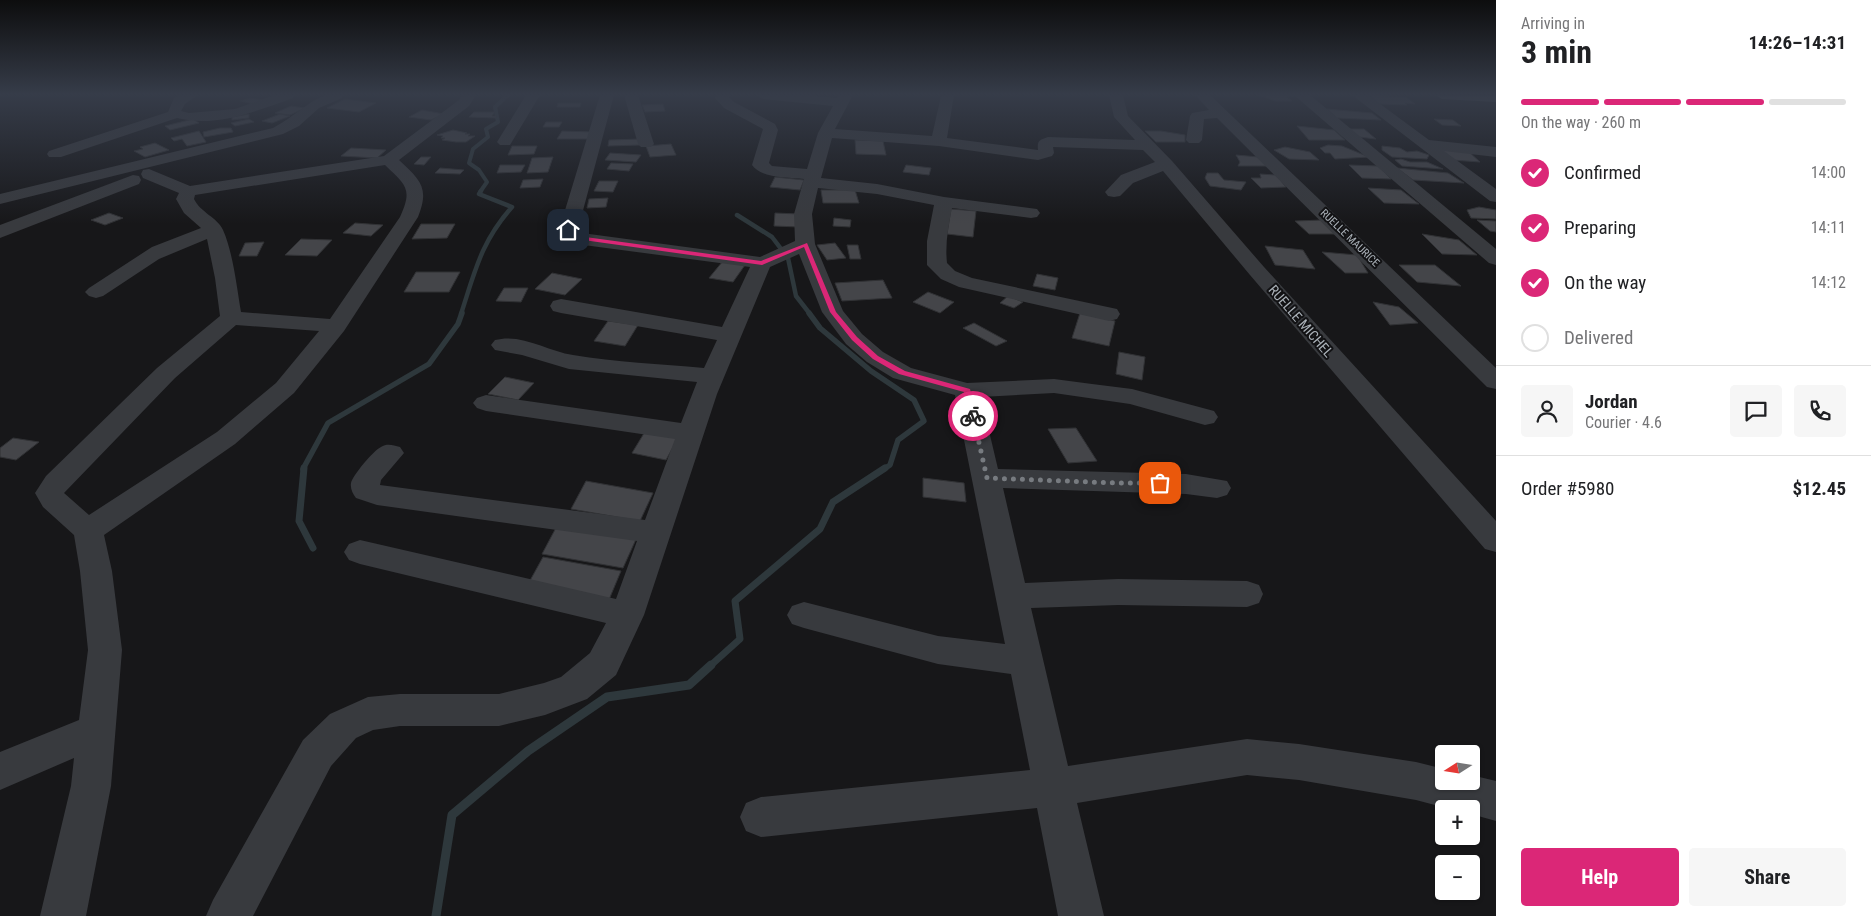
<!DOCTYPE html>
<meta charset="utf-8">
<style>
:root{--surface:#fff;--page:#f6f6f6;--text:#202124;--muted:#757577;--line:#e0e0e0;--accent:#db2777}
body{margin:0;font-family:"Roboto Condensed",sans-serif;background:var(--page);color:var(--text);height:100vh;display:flex;flex-direction:column;font-size:19px;white-space:nowrap}
*{box-sizing:border-box;margin:0}
p{font-size:16px;color:var(--muted)}
.icon{flex:none;width:28px;height:28px;fill:none;stroke:currentColor;stroke-width:2;stroke-linecap:round;stroke-linejoin:round}
.map{position:relative;flex:1;overflow:hidden}
.sheet{display:flex;flex-direction:column;background:var(--surface);width:375px}
.sheet>*{flex:none}
.needle{width:32px;rotate:258deg}
.controls{position:absolute;left:1435px;top:745px;display:grid;gap:10px}
.controls a{display:grid;place-items:center;width:45px;height:45px;border-radius:5px;background:var(--surface);box-shadow:0 1px 4px #0004;font-size:25px}
.pin{position:absolute;display:grid;place-items:center;width:42px;height:42px;color:#fff;margin:-21px;border-radius:10px;box-shadow:0 2px 8px #0006}
.courier{position:absolute;display:grid;place-items:center;width:50px;height:50px;margin:-25px;border:4px solid #db2777;border-radius:50%;background:#fff;color:#222;box-shadow:0 1px 6px #0007}
.headline em{font-style:normal;font-weight:700}
.headline div{display:flex;flex-direction:column-reverse}
.headline{display:flex;align-items:center;justify-content:space-between;height:85px;padding:0 25px}
h1{font-size:32px;font-weight:700;line-height:38px}
.bar{display:grid;grid-template-columns:repeat(4,1fr);gap:8px 5px;align-content:center;height:60px;padding:0 25px}
.bar i{height:6px;border-radius:4px;background:var(--line)}
.bar .selected{background:var(--accent)}
.bar p{grid-column:span 4}
.line{display:flex;align-items:center;gap:12px;padding:0 25px;border-top:1px solid var(--line)}
.line div{flex:1}
.round{display:grid;place-items:center;flex:none;width:52px;height:52px;border-radius:5px;background:var(--page)}
ol{padding:0 25px;list-style:none}
li{display:flex;align-items:center;gap:15px;height:55px}
li p{margin-inline-start:auto}
li .icon{padding:5px;border-radius:50%;background:var(--accent);color:#fff;stroke-width:4}
li:last-child{color:var(--muted)}
li i{width:28px;height:28px;border:2px solid var(--line);border-radius:50%}
.cta{display:flex;gap:10px;margin-top:auto;padding:10px 25px}
.cta a{flex:1;height:58px;border-radius:5px;background:var(--accent);color:#fff;font-size:20px;font-weight:700;line-height:58px;text-align:center}
.cta a+a{background:var(--page);color:var(--text)}
main{display:flex;flex:1;min-height:0}
.map>svg:first-child{display:block}
.lines{fill:none;stroke-linecap:round;stroke-linejoin:round}
.stream-far4{stroke:#2e383c;stroke-width:4}
.stream-far3{stroke:#2e383c;stroke-width:4.5}
.stream-far2{stroke:#2e383c;stroke-width:5.5}
.stream-far1{stroke:#2e383c;stroke-width:7}
.stream{stroke:#2e383c;stroke-width:9}
.building{fill:#444549;stroke:#313235}
.minor{fill:#383a3e;fill-rule:evenodd}
.major{fill:#54575d;fill-rule:evenodd}
.route{fill:#db2777}
.done{stroke:#777b80;stroke-width:5;stroke-dasharray:0 9}
.labels{text-anchor:middle;dominant-baseline:central;stroke-width:4;stroke-linejoin:round;paint-order:stroke}
.far-street-label{font-size:11px;fill:#aab1b8;stroke:#121214}
.street-label{font-size:14px;fill:#aab1b8;stroke:#121214}
</style>
<main>
<div class="map">
<svg width="1496" height="916" viewBox="0 0 1496 916">
<rect width="100%" height="100%" fill="#171719"/>
<g class="lines">
<polyline class="stream-far4" points="480,192 487,182 479,170 469,163 473,149 488,137 486,129 498,122 495,107 508,95"/>
<g class="stream-far3">
<polyline points="737,215 772,237 788,258 796,296 810,314"/>
<path d="M 461,314 C 475,271 481,242 512,207 L 479,194 L 481,191"/>
</g>
<g class="stream-far2">
<polyline points="809,313 820,328 871,371 914,400 924,421 898,440 890,465 884,469"/>
<polyline points="303,469 328,423 429,364 458,324 462,313"/>
</g>
<g class="stream-far1">
<polyline points="304,468 299,521 313,548"/>
<polyline points="710,666 740,639 735,601 820,529 833,502 885,468"/>
</g>
<polyline class="stream" points="436,916 452,815 528,751 607,697 689,685 711,665"/>
</g>
<g class="building">
<polygon points="1259,95 1296,95 1298,96 1287,97 1292,101 1275,101"/>
<polygon points="1369,95 1406,97 1415,104 1405,103 1407,105 1379,104"/>
<polygon points="251,98 268,101 258,105 240,101"/>
<polygon points="345,99 376,103 359,112 327,108"/>
<polygon points="558,103 581,103 580,107 557,107"/>
<polygon points="663,104 665,111 645,112 642,105"/>
<polygon points="291,106 305,108 290,115 275,113"/>
<polygon points="1327,109 1372,113 1381,120 1337,118"/>
<polygon points="422,110 444,114 431,120 409,117"/>
<polygon points="474,112 495,112 492,116 497,116 496,118 469,117"/>
<polygon points="249,114 249,118 232,120 232,117"/>
<polygon points="280,114 290,116 272,123 262,121"/>
<polygon points="193,119 199,123 170,130 165,126"/>
<polygon points="249,119 254,122 235,126 231,123"/>
<polygon points="1434,119 1453,120 1461,126 1442,125"/>
<polygon points="546,122 562,122 559,127 543,127"/>
<polygon points="1297,126 1334,130 1345,140 1309,140"/>
<polygon points="220,128 231,128 233,132 204,137 203,132"/>
<polygon points="1349,129 1364,129 1376,139 1359,137"/>
<polygon points="453,130 467,133 465,134 470,134 468,136 475,136 466,142 456,142 442,140 445,138 441,138 443,136 437,135"/>
<polygon points="199,131 206,142 187,146 182,139 174,141 171,138"/>
<polygon points="562,131 593,132 589,139 557,139"/>
<polygon points="1145,131 1161,131 1185,135 1185,142 1156,142"/>
<polygon points="640,139 640,145 608,146 609,140"/>
<polygon points="855,140 883,141 886,155 856,154"/>
<polygon points="155,143 169,150 145,157 134,151 143,149 140,147"/>
<polygon points="671,144 676,155 650,157 646,146"/>
<polygon points="1328,145 1342,146 1369,157 1335,159 1330,153 1325,153 1320,148"/>
<polygon points="512,146 537,146 534,154 508,155"/>
<polygon points="1382,146 1400,148 1407,152 1417,151 1429,155 1427,159 1392,157 1382,150"/>
<polygon points="1285,147 1310,152 1319,160 1289,159 1274,150"/>
<polygon points="351,148 386,150 377,158 341,156"/>
<polygon points="1440,150 1468,151 1480,162 1452,160"/>
<polygon points="610,153 641,155 636,162 605,160"/>
<polygon points="1236,155 1259,157 1267,166 1238,166 1240,162"/>
<polygon points="421,157 431,157 424,165 414,164"/>
<polygon points="553,157 548,172 527,173 532,158"/>
<polygon points="1401,159 1410,162 1427,162 1443,169 1402,166 1395,160"/>
<polygon points="611,163 633,164 629,171 607,169"/>
<polygon points="500,165 525,165 521,172 497,173"/>
<polygon points="906,165 931,168 929,175 903,172"/>
<polygon points="1349,165 1378,166 1391,179 1362,178"/>
<polygon points="440,168 464,170 460,174 435,173"/>
<polygon points="1397,168 1448,173 1464,183 1413,180"/>
<polygon points="1207,173 1218,173 1224,180 1246,182 1241,190 1210,186 1205,178"/>
<polygon points="1260,174 1276,175 1286,187 1261,188 1251,178 1261,178"/>
<polygon points="775,177 804,180 800,190 770,187"/>
<polygon points="543,179 540,187 520,188 523,180"/>
<polygon points="599,181 618,181 613,192 594,191"/>
<polygon points="1368,188 1401,190 1419,204 1384,203"/>
<polygon points="821,190 855,190 859,203 823,203"/>
<polygon points="608,198 606,207 587,208 589,199"/>
<polygon points="1479,207 1496,210 1496,219 1471,218 1467,210"/>
<polygon points="951,209 976,211 973,237 947,234"/>
<polygon points="109,213 123,218 105,225 91,220"/>
<polygon points="775,213 799,214 799,227 774,226"/>
<polygon points="834,218 851,220 850,227 833,226"/>
<polygon points="1322,220 1334,234 1309,234 1295,221"/>
<polygon points="1477,220 1496,221 1496,232 1490,231"/>
<polygon points="355,223 383,225 371,236 343,233"/>
<polygon points="421,224 455,224 447,238 412,239"/>
<polygon points="1422,234 1459,240 1477,255 1442,254"/>
<polygon points="301,239 332,240 317,256 285,255"/>
<polygon points="264,242 257,256 239,256 245,243"/>
<polygon points="835,243 846,258 827,260 817,245"/>
<polygon points="847,245 858,245 861,259 850,259"/>
<polygon points="1265,246 1303,250 1315,269 1275,265"/>
<polygon points="1322,252 1357,255 1368,273 1345,273"/>
<polygon points="723,261 745,265 733,282 709,278"/>
<polygon points="1399,265 1435,265 1461,286 1417,282"/>
<polygon points="416,272 460,272 449,292 404,292"/>
<polygon points="552,273 582,279 565,295 535,289"/>
<polygon points="1037,274 1058,278 1055,290 1033,286"/>
<polygon points="883,280 892,298 842,301 835,283"/>
<polygon points="504,288 528,288 521,302 496,301"/>
<polygon points="928,292 954,302 940,313 913,302"/>
<polygon points="1008,296 1023,302 1014,308 1000,303"/>
<polygon points="1373,302 1399,307 1418,323 1390,325"/>
<polygon points="1080,313 1115,321 1109,346 1072,338"/>
<polygon points="608,321 638,325 625,346 594,341"/>
<polygon points="974,323 1007,341 996,346 963,328"/>
<polygon points="1119,352 1145,357 1142,380 1116,374"/>
<polygon points="505,377 534,383 518,400 488,394"/>
<polygon points="1076,428 1097,461 1068,463 1048,429"/>
<polygon points="646,430 679,436 666,460 632,453"/>
<polygon points="13,438 39,442 16,460 0,457 0,448"/>
<polygon points="923,478 964,483 966,502 923,497"/>
<polygon points="586,481 653,493 640,521 571,509"/>
<polygon points="558,524 637,537 623,568 542,554"/>
<polygon points="543,557 621,571 608,602 527,586"/>
</g>
<g class="lines">
<g class="minor">
<path d="M 180,95 L 198,95 L 185,104 L 181,111 L 189,113 L 235,109 L 274,95 L 295,95 L 293,98 C 256,111 216,128 177,118 L 61,157 L 49,157 L 47,154 L 49,151 L 168,112 L 174,98 Z"/>
<path d="M 325,95 L 344,95 L 342,98 L 319,108 L 299,126 L 283,134 L 0,204 L 0,194 L 273,128 C 292,118 305,104 325,95 Z"/>
<path d="M 462,95 L 476,95 L 469,106 L 399,160 C 420,180 430,187 418,217 L 344,331 L 294,393 L 235,444 L 104,535 L 112,571 L 122,650 L 111,786 L 86,916 L 40,916 L 71,786 L 74,758 L 0,790 L 0,752 L 79,720 L 88,650 L 80,571 L 74,535 L 43,507 L 35,493 L 46,476 L 157,368 L 220,316 L 215,278 L 207,239 L 159,259 L 103,296 L 96,298 L 89,296 L 85,292 L 89,288 L 152,247 L 201,228 L 184,213 L 176,199 L 179,193 L 143,178 L 141,174 L 143,170 L 149,169 L 190,186 L 384,156 L 459,100 ZM 385,165 C 406,185 413,189 400,217 L 330,319 L 241,312 C 237,289 233,252 223,230 C 218,218 200,212 194,199 L 195,195 ZM 236,325 L 319,331 L 276,383 L 217,432 L 89,515 L 64,493 L 175,378 Z"/>
<polygon points="526,95 540,95 510,145 500,145 497,142"/>
<path d="M 600,95 L 614,95 L 578,229 L 582,233 L 760,257 L 795,241 L 794,214 L 804,179 C 788,177 762,179 752,165 L 763,129 L 724,108 L 715,98 L 716,95 L 730,95 L 729,97 L 734,102 L 775,124 L 778,130 L 769,163 L 772,166 L 807,169 L 818,133 L 833,106 L 763,99 L 756,95 L 806,95 L 837,98 L 839,95 L 853,95 L 835,129 L 932,136 L 941,96 L 954,95 L 947,138 L 1038,150 C 1037,141 1039,140 1048,137 L 1135,140 L 1114,117 L 1109,95 L 1123,95 L 1128,116 L 1172,161 L 1264,267 L 1496,521 L 1496,552 L 1485,549 L 1250,275 L 1163,171 L 1133,183 L 1120,196 L 1114,197 L 1108,196 L 1105,192 L 1121,175 L 1155,162 L 1143,150 L 1053,147 L 1054,153 L 1052,156 L 1038,160 L 939,146 L 832,138 L 821,178 L 877,184 L 944,197 L 1037,209 L 1040,213 L 1037,217 L 1031,218 L 952,208 C 948,227 945,245 947,263 L 955,271 L 972,278 L 1117,309 L 1120,314 L 1117,319 L 1109,321 L 959,287 L 941,279 L 927,265 L 927,241 L 934,205 L 877,194 L 818,188 L 812,214 L 815,244 L 843,311 L 862,334 L 883,352 L 911,368 L 967,383 L 1054,379 L 1092,384 L 1132,389 L 1214,411 L 1218,417 L 1214,423 L 1205,425 L 1130,404 L 1054,393 L 981,397 L 998,469 L 1186,474 L 1227,481 L 1231,488 L 1227,495 L 1217,498 L 1186,494 L 1003,488 L 1025,583 L 1118,579 L 1247,581 L 1259,585 L 1263,594 L 1259,603 L 1247,607 L 1118,605 L 1031,608 L 1068,766 L 1247,739 L 1299,744 L 1416,762 L 1444,769 L 1444,781 L 1471,781 L 1471,775 L 1496,781 L 1496,821 L 1471,814 L 1471,809 L 1450,809 L 1416,800 L 1299,780 L 1247,775 L 1077,803 L 1104,916 L 1058,916 L 1037,808 L 761,837 L 746,831 L 740,817 L 746,803 L 761,797 L 1030,770 L 1011,674 L 938,664 L 804,628 L 792,624 L 787,615 L 792,606 L 804,602 L 938,636 L 1005,644 L 955,395 L 893,378 L 867,362 L 846,344 L 822,312 L 799,254 L 770,267 L 717,394 L 644,615 L 616,675 L 587,699 L 545,715 L 499,726 L 400,726 L 373,730 L 356,738 L 331,766 L 253,916 L 206,916 L 213,900 L 303,740 L 330,714 L 368,697 L 400,694 L 499,694 L 544,683 L 561,677 L 590,653 L 606,623 L 360,564 L 349,560 L 344,552 L 349,544 L 360,540 L 616,599 L 637,541 L 377,505 L 356,498 C 353,494 350,489 351,483 C 353,475 373,451 381,447 C 387,443 393,445 400,447 L 404,453 L 381,480 L 380,485 L 645,520 L 675,439 L 486,411 L 477,408 L 473,403 L 477,398 L 486,395 L 681,423 L 697,382 L 569,369 L 522,355 L 495,350 L 491,345 L 495,340 C 522,333 547,351 573,355 C 616,362 660,364 704,368 L 717,340 L 561,313 L 553,311 L 550,306 L 553,301 L 561,299 L 722,327 L 750,267 L 576,244 C 568,242 563,237 559,230 Z"/>
<polygon points="624,95 638,95 654,144 651,147 641,147 638,144"/>
<polygon points="1195,95 1210,95 1496,368 1496,389 1487,387 1217,118 1204,119 1202,140 1199,143 1189,143 1186,140 1190,116 1192,113 1209,110"/>
<polygon points="1294,95 1310,95 1496,249 1496,265 1489,263"/>
<polygon points="1352,95 1368,95 1429,140 1496,147 1496,157 1444,151 1496,189 1496,202 1490,201"/>
<polygon points="133,175 139,176 141,180 139,184 0,238 0,225"/>
</g>
<polygon class="major" points="1435,95 1496,95 1496,102 1442,99"/>
</g>
<linearGradient id="sky" x2="0" y2="1"><stop stop-color="#0d0d0e"/><stop offset="0.42" stop-color="#363c49"/><stop offset="1" stop-color="#363c49" stop-opacity="0"/></linearGradient>
<rect width="1496" height="224" fill="url(#sky)"/>
<polygon class="route" points="566,229 570,229 578,236 761,261 807,243 836,312 857,337 878,356 905,371 970,389 977,416 973,419 969,416 964,392 899,374 873,359 852,340 830,312 804,247 762,265 576,239 566,231"/>
<g class="lines">
<polyline class="done" points="973,416 987,478 1116,483 1160,483"/>
</g>
<g class="labels">
<g class="far-street-label">
<text transform="translate(1350 238) rotate(44)">RUELLE MAURICE</text>
</g>
<g class="street-label">
<text transform="translate(1301 321) rotate(49)">RUELLE MICHEL</text>
</g>
</g>
</svg>
<div class="controls">
<a><svg class="needle" viewBox="-14 -14 28 28"><path d="M0-13l5 13h-10z" fill="#e53935"/><path d="M0 13l5-13h-10z" fill="#757577"/></svg></a>
<a>+</a>
<a>−</a>
</div>
<div class="pin" style="left:1160px;top:483px;background:#ea580c"><svg class="icon" aria-label="bag" viewBox="0 0 24 24"><path d="M5 8h14l-1 12H6zM9 8a3 3 0 0 1 6 0"/></svg></div>
<div class="pin" style="left:568px;top:230px;background:#1f2937"><svg class="icon" aria-label="home" viewBox="0 0 24 24"><path d="M3 11l9-7 9 7M6 9v11h12V9"/></svg></div>
<div class="courier" style="left:973px;top:416px"><svg class="icon" aria-label="bike" viewBox="0 0 24 24"><circle cx="6" cy="16" r="4"/><circle cx="18" cy="16" r="4"/><path d="M6 16l4-8h5l3 8M10 8l3 8H6M13 5h3"/></svg></div>
</div>
<section class="sheet">
<div class="headline"><div><h1>3 min</h1><p>Arriving in</p></div><em>14:26–14:31</em></div>
<div class="bar"><i class="selected"></i><i class="selected"></i><i class="selected"></i><i></i><p>On the way · 260 m</p></div>
<ol>
<li><svg class="icon" aria-label="check" viewBox="0 0 24 24"><path d="M5 12l5 5 9-10"/></svg>Confirmed<p>14:00</p></li>
<li><svg class="icon" aria-label="check" viewBox="0 0 24 24"><path d="M5 12l5 5 9-10"/></svg>Preparing<p>14:11</p></li>
<li><svg class="icon" aria-label="check" viewBox="0 0 24 24"><path d="M5 12l5 5 9-10"/></svg>On the way<p>14:12</p></li>
<li><i></i>Delivered</li>
</ol>
<div class="line" style="height:90px"><a class="round"><svg class="icon" aria-label="person" viewBox="0 0 24 24"><circle cx="12" cy="8" r="4"/><path d="M4 21q1-7 8-7t8 7"/></svg></a><div><b>Jordan</b><p>Courier · 4.6</p></div><a class="round"><svg class="icon" aria-label="chat" viewBox="0 0 24 24"><path d="M4 5h16v11H9l-5 4z"/></svg></a><a class="round"><svg class="icon" aria-label="phone" viewBox="0 0 24 24"><path d="M5 4h4l2 5-3 2q2 4 5 5l2-3 5 2v4C11 20 4 13 5 4z"/></svg></a></div>
<div class="line" style="height:65px"><div>Order #5980</div><b>$12.45</b></div>
<div class="cta"><a>Help</a><a>Share</a></div>
</section>
</main>
